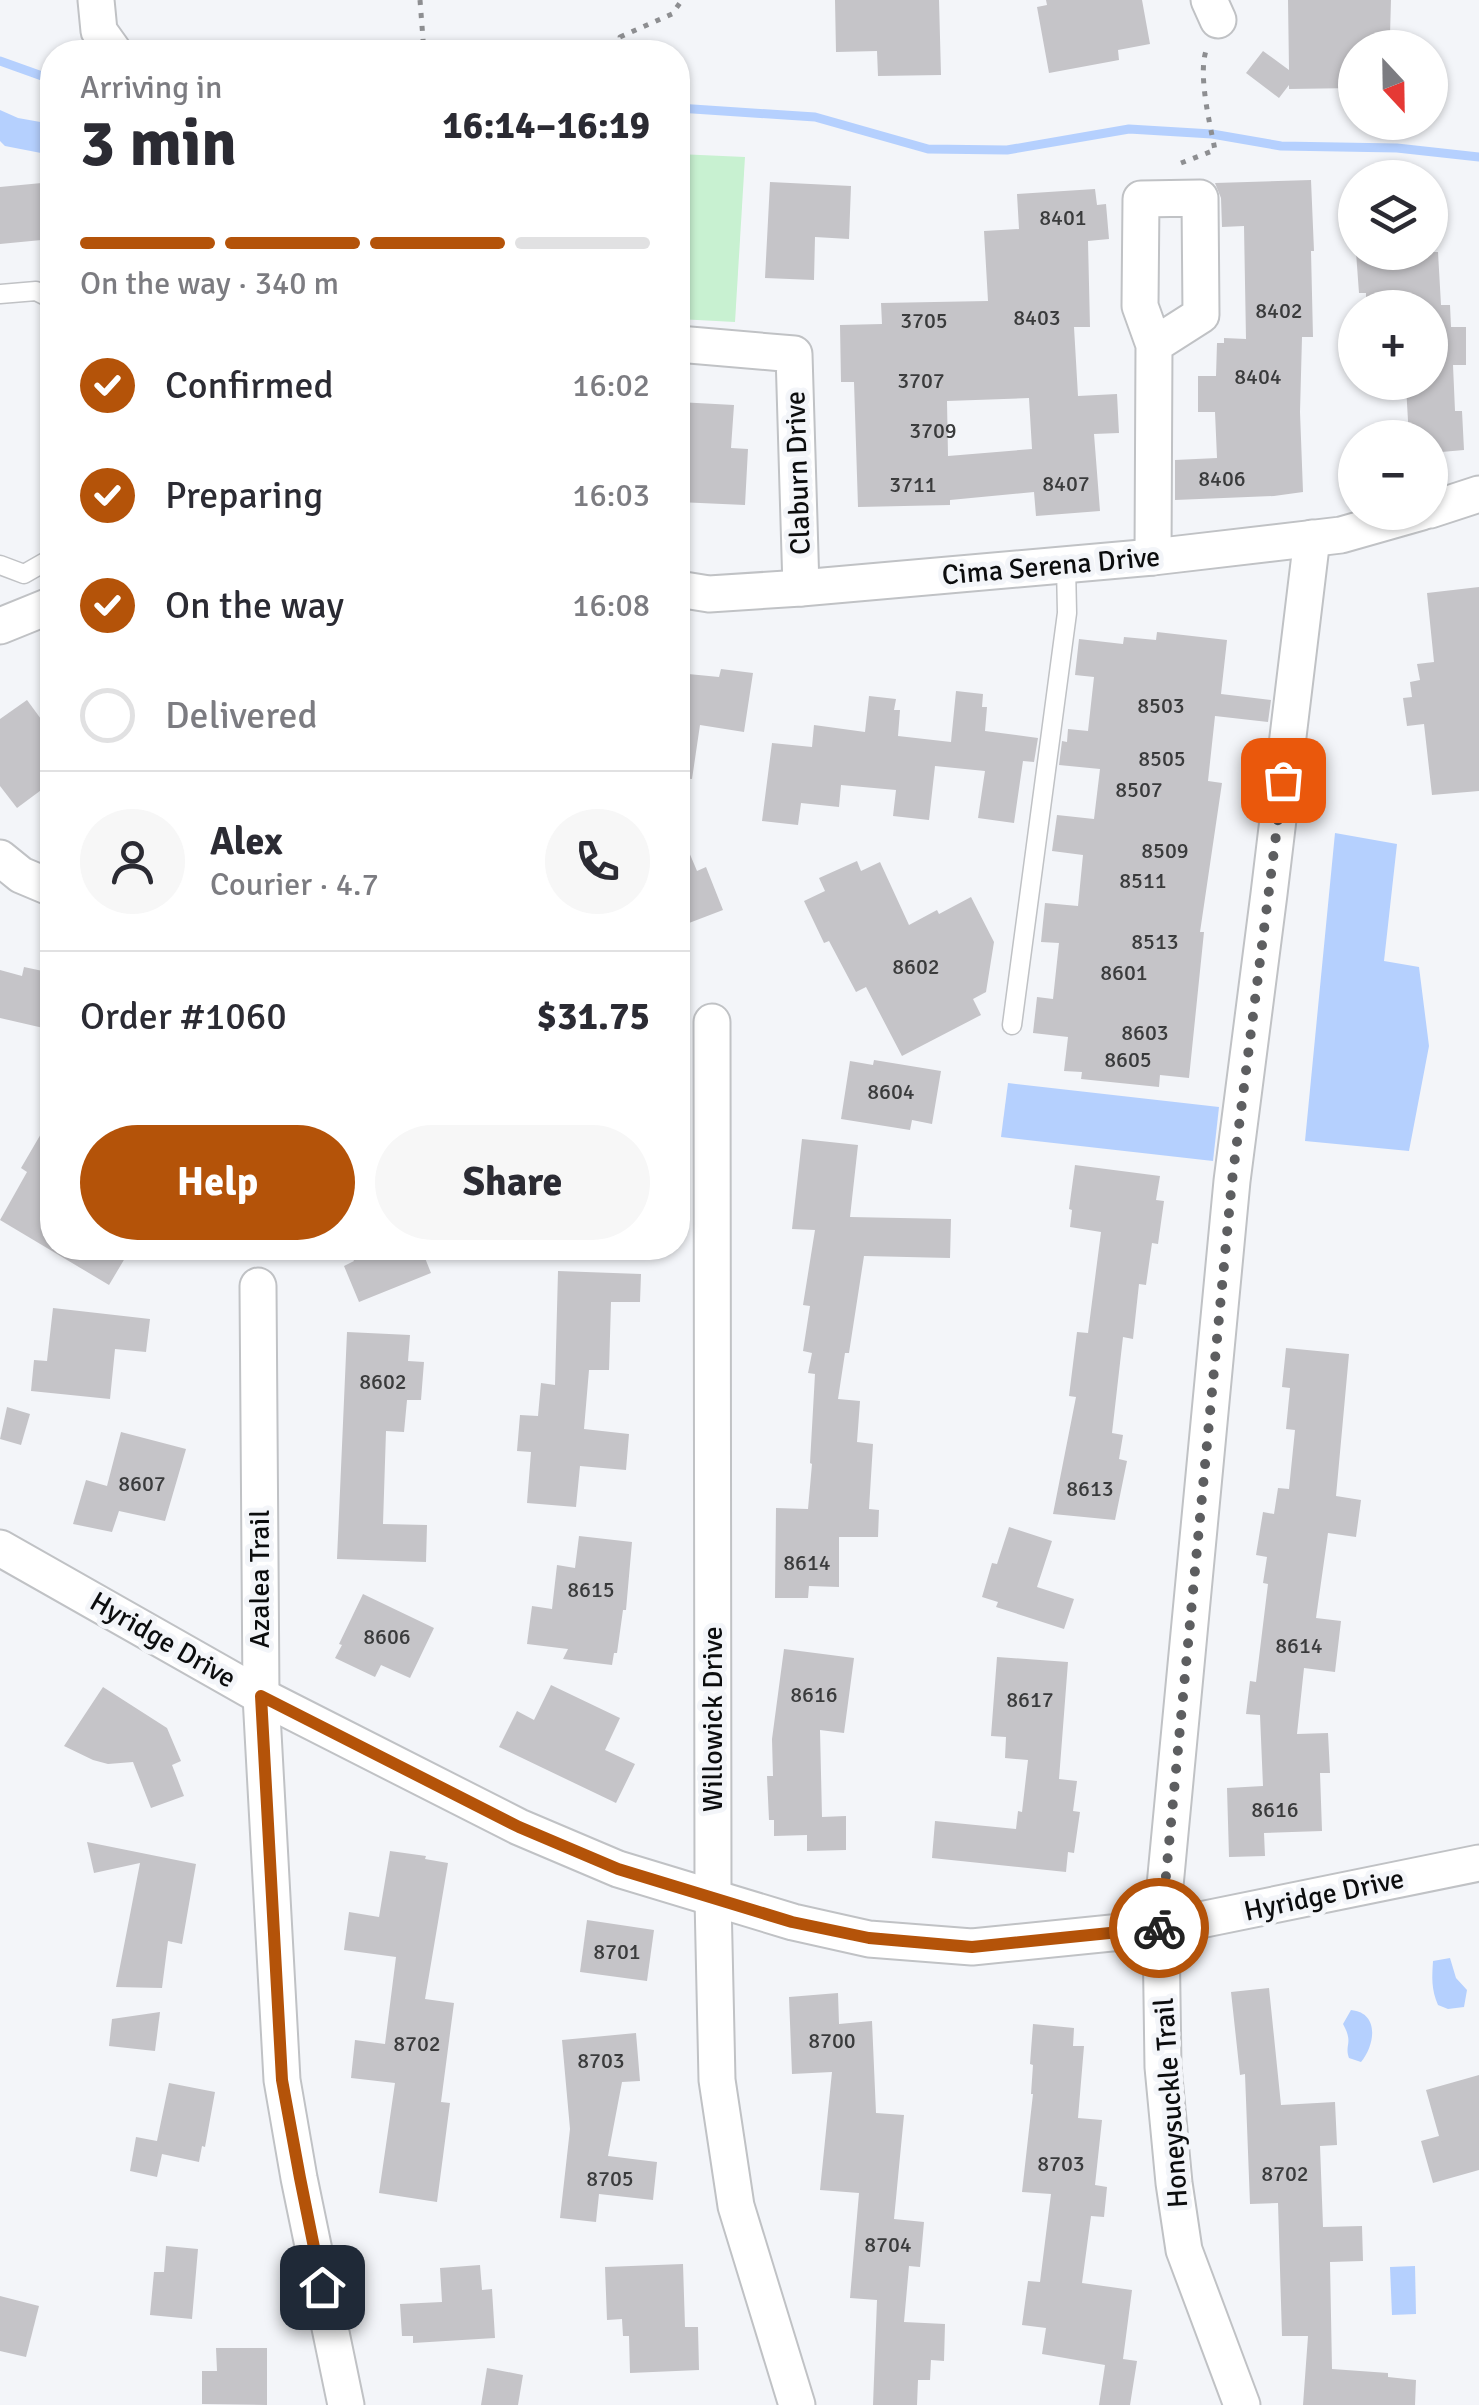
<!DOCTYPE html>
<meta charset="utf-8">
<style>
:root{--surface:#fff;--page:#f7f7f7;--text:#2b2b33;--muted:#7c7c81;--line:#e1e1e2;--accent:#b45309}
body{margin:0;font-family:Signika,sans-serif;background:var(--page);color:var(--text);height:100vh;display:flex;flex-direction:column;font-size:38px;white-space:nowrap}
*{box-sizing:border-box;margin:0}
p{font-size:32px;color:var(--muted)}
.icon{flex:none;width:55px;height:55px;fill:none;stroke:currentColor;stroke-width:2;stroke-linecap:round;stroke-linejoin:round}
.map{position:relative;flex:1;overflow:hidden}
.panel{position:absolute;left:40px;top:40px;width:650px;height:1220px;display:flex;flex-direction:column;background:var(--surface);border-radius:40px;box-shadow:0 2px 8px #0004}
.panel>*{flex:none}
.needle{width:65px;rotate:158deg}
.fabs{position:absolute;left:1338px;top:30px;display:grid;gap:20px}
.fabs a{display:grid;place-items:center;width:110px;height:110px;border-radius:50%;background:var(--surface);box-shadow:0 2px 8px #0004;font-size:50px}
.pin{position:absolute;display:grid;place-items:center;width:85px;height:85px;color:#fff;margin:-42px;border-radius:20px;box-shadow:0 5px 15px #0006}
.courier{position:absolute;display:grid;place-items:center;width:100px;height:100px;margin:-50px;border:8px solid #b45309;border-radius:50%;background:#fff;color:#222;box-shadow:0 2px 12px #0007}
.summary em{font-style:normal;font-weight:700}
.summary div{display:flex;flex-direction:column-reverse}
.summary{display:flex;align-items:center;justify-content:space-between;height:170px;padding:0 40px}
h1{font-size:65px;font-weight:700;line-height:75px}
.bar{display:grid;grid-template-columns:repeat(4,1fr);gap:15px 10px;align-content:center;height:120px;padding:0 40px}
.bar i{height:12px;border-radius:8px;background:var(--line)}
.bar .on{background:var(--accent)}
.bar p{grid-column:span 4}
.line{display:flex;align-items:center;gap:25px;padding:0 40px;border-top:2px solid var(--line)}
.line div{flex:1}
.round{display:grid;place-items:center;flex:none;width:105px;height:105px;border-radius:52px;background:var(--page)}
ol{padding:0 40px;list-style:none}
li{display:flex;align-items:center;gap:30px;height:110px}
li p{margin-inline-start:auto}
li .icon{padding:10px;border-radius:50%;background:var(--accent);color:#fff;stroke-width:4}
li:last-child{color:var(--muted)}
li i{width:55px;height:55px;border:5px solid var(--line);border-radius:50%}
.primary-button{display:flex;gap:20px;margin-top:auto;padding:20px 40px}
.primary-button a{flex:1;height:115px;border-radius:60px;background:var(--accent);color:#fff;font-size:40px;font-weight:700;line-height:115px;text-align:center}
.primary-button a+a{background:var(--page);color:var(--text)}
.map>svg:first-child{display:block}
.green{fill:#c8f1d1}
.water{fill:#b5d0fe}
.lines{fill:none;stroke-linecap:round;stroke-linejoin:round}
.stream{stroke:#b5d0fe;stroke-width:9}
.building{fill:#c5c4c8;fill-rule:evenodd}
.service-casing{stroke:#c0c2c5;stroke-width:21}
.minor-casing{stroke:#c0c2c5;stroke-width:39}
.path{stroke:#8d8e91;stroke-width:5;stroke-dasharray:5 8;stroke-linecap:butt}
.service{stroke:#fff;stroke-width:18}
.minor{stroke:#fff;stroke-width:35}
.done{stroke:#5d5e60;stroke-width:10;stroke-dasharray:0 18}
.route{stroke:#b45309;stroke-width:12}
.labels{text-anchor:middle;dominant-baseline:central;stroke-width:10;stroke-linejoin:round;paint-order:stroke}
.number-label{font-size:22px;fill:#3a3b3c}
.street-label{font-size:28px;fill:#0c0d0e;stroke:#f3f5f9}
</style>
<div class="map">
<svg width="1479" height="2405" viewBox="0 0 1479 2405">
<rect width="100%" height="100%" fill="#f3f5f9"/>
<polygon class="green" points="678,154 745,157 735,322 678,319"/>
<g class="water">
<polygon points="0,110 18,118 46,123 41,153 5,146 0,141"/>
<polygon points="1335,833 1397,844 1384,961 1419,967 1429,1046 1409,1151 1305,1141"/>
<polygon points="1008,1083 1219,1107 1213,1161 1001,1137"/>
<path d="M 1450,1958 L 1456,1978 L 1467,1990 L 1464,2007 L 1448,2009 L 1438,2005 C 1431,1989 1432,1977 1433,1961 Z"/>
<path d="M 1351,2010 C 1380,2013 1375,2045 1361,2062 L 1349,2058 C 1344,2044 1354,2044 1343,2024 Z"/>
<polygon points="1415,2266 1416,2314 1392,2315 1390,2267"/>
</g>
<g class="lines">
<g class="stream">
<polyline points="0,61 42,76 52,75"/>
<polyline points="678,108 815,117 928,149 1007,150 1129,129 1212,134 1281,146 1397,148 1479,157"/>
</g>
</g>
<g class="building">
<polygon points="835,0 939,0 941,75 878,76 877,51 836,52"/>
<polygon points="1046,0 1142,0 1150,44 1118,50 1119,60 1049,73 1037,7 1047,5"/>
<polygon points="1288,0 1391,0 1390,35 1382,35 1382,48 1355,48 1355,88 1289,89 1289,85 1279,98 1246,73 1263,51 1289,70"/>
<polygon points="1311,180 1314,251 1311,251 1313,337 1302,337 1300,412 1303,492 1274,496 1175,500 1175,460 1217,458 1215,412 1198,412 1198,376 1216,376 1217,343 1224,343 1224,338 1246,339 1244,226 1222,227 1221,198 1215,183"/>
<polygon points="52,182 52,239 0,244 0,187"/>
<polygon points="770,182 851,186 849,239 815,237 814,280 765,278"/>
<path d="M 1095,189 L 1097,205 L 1106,204 L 1109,239 L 1088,241 L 1090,327 L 1074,327 L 1078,396 L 1117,394 L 1119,433 L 1094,434 L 1100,511 L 1036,516 L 1034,492 L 950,500 L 950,505 L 858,507 L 854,382 L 841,382 L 840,325 L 882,324 L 881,303 L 988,301 L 984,231 L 1019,229 L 1017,194 ZM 1029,398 L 1032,449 L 948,456 L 947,401 Z"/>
<polygon points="1356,252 1438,252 1441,305 1450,305 1451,327 1466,327 1466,365 1453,365 1455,411 1462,411 1464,450 1430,453 1430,438 1409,438 1406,386 1430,385 1430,308 1366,308 1366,293 1359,293"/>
<polygon points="678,402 734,405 731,448 748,449 745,505 678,502"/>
<polygon points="1479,587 1479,791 1432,795 1424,724 1407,726 1403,698 1412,697 1410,682 1420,680 1417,664 1434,662 1427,593"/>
<polygon points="1157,632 1227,640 1221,694 1271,700 1268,722 1215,716 1208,781 1222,783 1200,932 1204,932 1189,1078 1160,1075 1159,1087 1081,1079 1082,1072 1064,1071 1068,1037 1033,1033 1037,997 1053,999 1059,943 1041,942 1045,903 1078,906 1083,855 1052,851 1057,815 1094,819 1100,769 1059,765 1062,741 1067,742 1068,729 1088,731 1094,677 1075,675 1079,639 1123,644 1124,637 1156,640"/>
<polygon points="721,669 753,673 744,732 700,725 692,779 678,778 678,673 719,677"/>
<polygon points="956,691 983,694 982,707 987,707 985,731 1038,738 1034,762 1023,761 1014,823 978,818 985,771 935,766 929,820 893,816 896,790 841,785 839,807 801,803 798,825 762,821 772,743 812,747 814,725 865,732 869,696 896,699 894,710 900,710 898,736 951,742"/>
<polygon points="27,700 52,734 52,782 17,808 0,786 0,719"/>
<polygon points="678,826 697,871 706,867 723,910 689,923 678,894"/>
<polygon points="857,861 861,871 880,862 909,925 937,910 939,914 971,897 994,942 986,992 973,999 981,1015 902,1056 866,987 856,992 829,941 824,943 804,901 825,891 819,878"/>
<polygon points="24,967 52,973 52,1030 0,1018 0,970 22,976"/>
<polygon points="874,1060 941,1071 932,1124 912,1120 910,1130 841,1119 850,1061 873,1065"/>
<polygon points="52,1115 52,1248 131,1248 109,1285 0,1220 27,1172 21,1168"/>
<polygon points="802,1139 858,1145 850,1217 951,1219 950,1258 864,1256 849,1353 845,1353 838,1399 860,1401 857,1442 873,1444 869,1509 879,1510 878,1537 839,1537 839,1587 809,1586 808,1598 775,1598 776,1508 808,1509 812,1464 810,1463 815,1374 808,1373 812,1353 803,1351 810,1306 803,1305 815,1230 792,1229"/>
<polygon points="1075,1165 1160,1176 1156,1200 1164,1201 1158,1244 1152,1243 1146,1285 1139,1284 1133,1339 1123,1337 1112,1433 1123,1435 1119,1459 1127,1461 1115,1520 1053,1514 1076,1397 1069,1396 1077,1332 1088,1333 1101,1232 1070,1227 1072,1210 1069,1209"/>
<polygon points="348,1248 421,1248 431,1273 359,1302 344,1266 354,1261"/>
<polygon points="558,1271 641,1274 640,1302 611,1302 609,1370 589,1370 584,1429 629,1434 626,1470 580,1466 576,1507 527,1503 531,1452 517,1451 520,1415 538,1416 541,1383 555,1385"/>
<polygon points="53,1308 150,1319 146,1352 115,1349 110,1399 31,1391 34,1360 47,1361"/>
<polygon points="347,1332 410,1335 408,1361 424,1362 421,1400 407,1400 404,1432 386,1431 383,1524 427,1525 426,1562 337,1559"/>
<polygon points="1286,1348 1349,1354 1336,1496 1361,1500 1356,1537 1328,1533 1316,1618 1341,1621 1335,1672 1304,1668 1297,1734 1328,1733 1330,1773 1320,1773 1322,1831 1264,1833 1265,1856 1229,1857 1227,1788 1263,1786 1260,1715 1246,1714 1250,1681 1256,1682 1268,1584 1263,1583 1267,1557 1256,1555 1263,1512 1274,1514 1278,1488 1289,1489 1295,1430 1286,1429 1290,1388 1282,1387"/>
<polygon points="7,1407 30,1414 21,1445 0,1439"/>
<polygon points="121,1432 186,1449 165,1521 119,1511 112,1532 73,1524 86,1480 107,1486"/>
<polygon points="1009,1527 1052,1541 1037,1587 1074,1599 1064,1629 996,1607 998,1602 982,1597 992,1563 997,1564"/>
<polygon points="579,1536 632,1542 626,1610 623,1610 617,1653 614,1653 612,1665 563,1659 568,1649 527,1644 532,1606 552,1609 557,1565 575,1568"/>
<polygon points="363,1594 434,1628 410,1678 381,1665 375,1677 335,1658 342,1645 339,1644"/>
<polygon points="784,1649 854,1658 844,1733 820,1730 822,1817 846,1816 846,1850 807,1851 807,1835 774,1836 774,1820 769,1820 767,1776 773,1776 772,1739"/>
<polygon points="997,1657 1068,1662 1059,1779 1077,1781 1073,1811 1080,1812 1074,1853 1068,1852 1066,1872 932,1858 935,1821 1016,1829 1018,1811 1022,1812 1028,1760 1005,1758 1006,1737 991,1736"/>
<polygon points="551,1685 620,1718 605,1750 635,1764 616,1803 499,1747 517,1711 534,1720"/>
<polygon points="103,1687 167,1728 181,1761 172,1765 184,1796 151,1808 133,1762 108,1764 93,1760 64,1746"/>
<polygon points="87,1842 196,1864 182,1944 168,1941 162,1988 116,1987 140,1863 94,1873"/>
<polygon points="390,1851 426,1856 425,1859 448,1863 425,1999 454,2003 441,2102 450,2103 437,2202 379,2193 395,2083 351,2078 355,2040 385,2044 396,1957 344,1950 349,1912 379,1917"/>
<polygon points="587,1920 654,1930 647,1981 580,1972"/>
<polygon points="1269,1988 1281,2105 1335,2102 1337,2145 1320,2146 1323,2227 1362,2226 1363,2261 1330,2262 1332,2369 1388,2373 1388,2377 1416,2380 1415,2405 1303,2405 1308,2336 1282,2336 1278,2203 1250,2204 1245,2074 1240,2075 1231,1992"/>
<polygon points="838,1993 839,2024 872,2021 876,2113 904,2115 894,2219 924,2222 920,2267 909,2266 904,2322 945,2324 944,2361 931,2360 930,2380 918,2380 917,2405 873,2405 877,2300 850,2298 859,2193 820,2190 832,2072 792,2074 789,1997"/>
<polygon points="160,2012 155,2051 109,2046 112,2019"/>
<polygon points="1033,2024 1074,2028 1073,2046 1084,2046 1078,2118 1102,2120 1095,2185 1107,2187 1104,2217 1091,2216 1082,2283 1132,2290 1123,2359 1137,2361 1130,2405 1099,2405 1105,2365 1042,2354 1046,2328 1022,2325 1028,2281 1040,2282 1051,2194 1022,2192 1033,2094 1031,2094 1033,2065 1030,2064"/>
<polygon points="636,2033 640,2081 622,2082 608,2156 657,2162 653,2200 599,2194 596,2222 560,2218 570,2129 562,2040"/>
<polygon points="1479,2075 1479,2170 1433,2183 1421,2141 1439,2136 1426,2090"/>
<polygon points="169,2083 215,2092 205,2147 202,2146 199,2162 162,2154 157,2177 130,2171 136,2137 157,2141"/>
<polygon points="166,2246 198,2249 192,2319 150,2315 154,2272 164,2272"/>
<polygon points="683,2264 685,2327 698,2327 699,2370 630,2373 629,2336 623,2336 622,2319 607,2320 605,2267"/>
<polygon points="480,2265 482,2290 492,2289 495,2338 413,2343 413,2336 402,2336 400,2304 442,2302 440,2268"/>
<polygon points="0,2296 39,2306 26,2357 0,2351"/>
<polygon points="216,2348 267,2348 267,2405 202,2404 202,2371 217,2371"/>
<polygon points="487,2368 523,2375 518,2405 481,2405"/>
</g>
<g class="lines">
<defs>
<g id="service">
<polyline points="0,294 36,291 52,299"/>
<polyline points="0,565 24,574 52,558"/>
<polyline points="1012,1025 1067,613 1066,565"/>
</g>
<g id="minor">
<polyline points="96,0 99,31 114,52"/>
<polyline points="1209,0 1218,20"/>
<polyline points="678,344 794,354 801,588"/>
<polyline points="1430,510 1479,494"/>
<polyline points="1153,557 1154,345 1201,315 1200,198 1141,199 1140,306 1154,345"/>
<polyline points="678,589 709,594 801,588 1153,557 1341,535 1422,512"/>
<polyline points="0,626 52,605"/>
<polyline points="0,858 21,875 52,888"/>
<polyline points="712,1022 713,1899 717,2080 736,2206 797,2405"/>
<polyline points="258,1286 261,1696 282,2080 299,2178 346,2405"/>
<polyline points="0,1548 261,1696 519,1827 618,1869 793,1922 869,1939 972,1947 1161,1928 1479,1863"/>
<polyline points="1242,2405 1184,2250 1174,2183 1163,2067 1161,1928 1232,1181 1269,894 1312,538"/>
</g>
</defs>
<use href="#service" class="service-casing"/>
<use href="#minor" class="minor-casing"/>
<g class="path">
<polyline points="420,0 424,52"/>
<polyline points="622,50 620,37 672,14 682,0"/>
<polyline points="436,52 549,49 622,50"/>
<path d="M 1181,163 L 1215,150 C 1210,124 1197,72 1207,48"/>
</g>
<use href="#service" class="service"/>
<use href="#minor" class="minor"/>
</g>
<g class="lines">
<polyline class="done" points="1159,1928 1161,1928 1232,1181 1283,780"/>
<polyline class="route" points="322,2287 300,2178 282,2080 261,1696 519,1827 618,1869 792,1922 869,1938 972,1947 1159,1928"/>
</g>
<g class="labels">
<g class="number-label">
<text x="1063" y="217">8401</text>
<text x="1279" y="310">8402</text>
<text x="1037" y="317">8403</text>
<text x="924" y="320">3705</text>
<text x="1258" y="376">8404</text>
<text x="921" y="380">3707</text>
<text x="933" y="430">3709</text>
<text x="1222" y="478">8406</text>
<text x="1066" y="483">8407</text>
<text x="913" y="484">3711</text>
<text x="1161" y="705">8503</text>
<text x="1162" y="758">8505</text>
<text x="1139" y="789">8507</text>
<text x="1165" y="850">8509</text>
<text x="1143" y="880">8511</text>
<text x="1155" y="941">8513</text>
<text x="916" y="966">8602</text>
<text x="1124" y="972">8601</text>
<text x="1145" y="1032">8603</text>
<text x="1128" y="1059">8605</text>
<text x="891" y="1091">8604</text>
<text x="383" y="1381">8602</text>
<text x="142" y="1483">8607</text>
<text x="1090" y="1488">8613</text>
<text x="807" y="1562">8614</text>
<text x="591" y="1589">8615</text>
<text x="387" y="1636">8606</text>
<text x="1299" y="1645">8614</text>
<text x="814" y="1694">8616</text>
<text x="1030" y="1699">8617</text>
<text x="1275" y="1809">8616</text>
<text x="617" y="1951">8701</text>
<text x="832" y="2040">8700</text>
<text x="417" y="2043">8702</text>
<text x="601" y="2060">8703</text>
<text x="1061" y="2163">8703</text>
<text x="1285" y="2173">8702</text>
<text x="610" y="2178">8705</text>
<text x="888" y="2244">8704</text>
</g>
<g class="street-label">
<text transform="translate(798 473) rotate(-92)">Claburn Drive</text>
<text transform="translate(1051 566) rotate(-5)">Cima Serena Drive</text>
<text transform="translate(260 1579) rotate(-90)">Azalea Trail</text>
<text transform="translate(163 1640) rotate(30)">Hyridge Drive</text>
<text transform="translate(713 1719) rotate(-90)">Willowick Drive</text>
<text transform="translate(1324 1895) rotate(-12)">Hyridge Drive</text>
<text transform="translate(1171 2103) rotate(-94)">Honeysuckle Trail</text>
</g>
</g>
</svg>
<div class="fabs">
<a><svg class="needle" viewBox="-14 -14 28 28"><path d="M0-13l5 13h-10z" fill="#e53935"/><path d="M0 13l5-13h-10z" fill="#7c7c81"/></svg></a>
<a><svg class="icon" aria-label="layers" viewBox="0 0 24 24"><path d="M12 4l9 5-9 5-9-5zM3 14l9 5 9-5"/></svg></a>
<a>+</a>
<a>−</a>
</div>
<div class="pin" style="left:1283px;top:780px;background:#ea580c"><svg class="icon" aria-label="bag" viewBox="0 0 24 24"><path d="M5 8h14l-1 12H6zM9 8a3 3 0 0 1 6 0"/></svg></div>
<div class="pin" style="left:322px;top:2287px;background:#1f2937"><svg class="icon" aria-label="home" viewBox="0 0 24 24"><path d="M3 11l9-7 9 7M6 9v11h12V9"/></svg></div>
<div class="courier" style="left:1159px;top:1928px"><svg class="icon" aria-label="bike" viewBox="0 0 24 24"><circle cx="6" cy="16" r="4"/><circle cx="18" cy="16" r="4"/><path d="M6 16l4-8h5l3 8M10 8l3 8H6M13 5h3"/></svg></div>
<section class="panel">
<div class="summary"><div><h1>3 min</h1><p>Arriving in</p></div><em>16:14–16:19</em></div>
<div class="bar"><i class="on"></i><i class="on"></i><i class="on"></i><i></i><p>On the way · 340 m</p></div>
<ol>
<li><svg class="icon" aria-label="check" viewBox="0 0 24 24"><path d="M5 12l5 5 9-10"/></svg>Confirmed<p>16:02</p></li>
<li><svg class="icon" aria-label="check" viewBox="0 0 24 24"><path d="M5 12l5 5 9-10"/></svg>Preparing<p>16:03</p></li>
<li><svg class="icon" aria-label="check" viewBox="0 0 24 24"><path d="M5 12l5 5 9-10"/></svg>On the way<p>16:08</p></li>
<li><i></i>Delivered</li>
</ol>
<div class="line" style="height:180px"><a class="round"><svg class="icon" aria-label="person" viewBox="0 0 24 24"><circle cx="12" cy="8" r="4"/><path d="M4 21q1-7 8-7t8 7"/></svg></a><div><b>Alex</b><p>Courier · 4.7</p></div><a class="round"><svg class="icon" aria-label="phone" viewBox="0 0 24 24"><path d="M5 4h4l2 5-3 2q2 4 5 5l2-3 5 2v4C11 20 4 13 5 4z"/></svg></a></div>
<div class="line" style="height:130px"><div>Order #1060</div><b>$31.75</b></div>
<div class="primary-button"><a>Help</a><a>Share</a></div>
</section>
</div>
